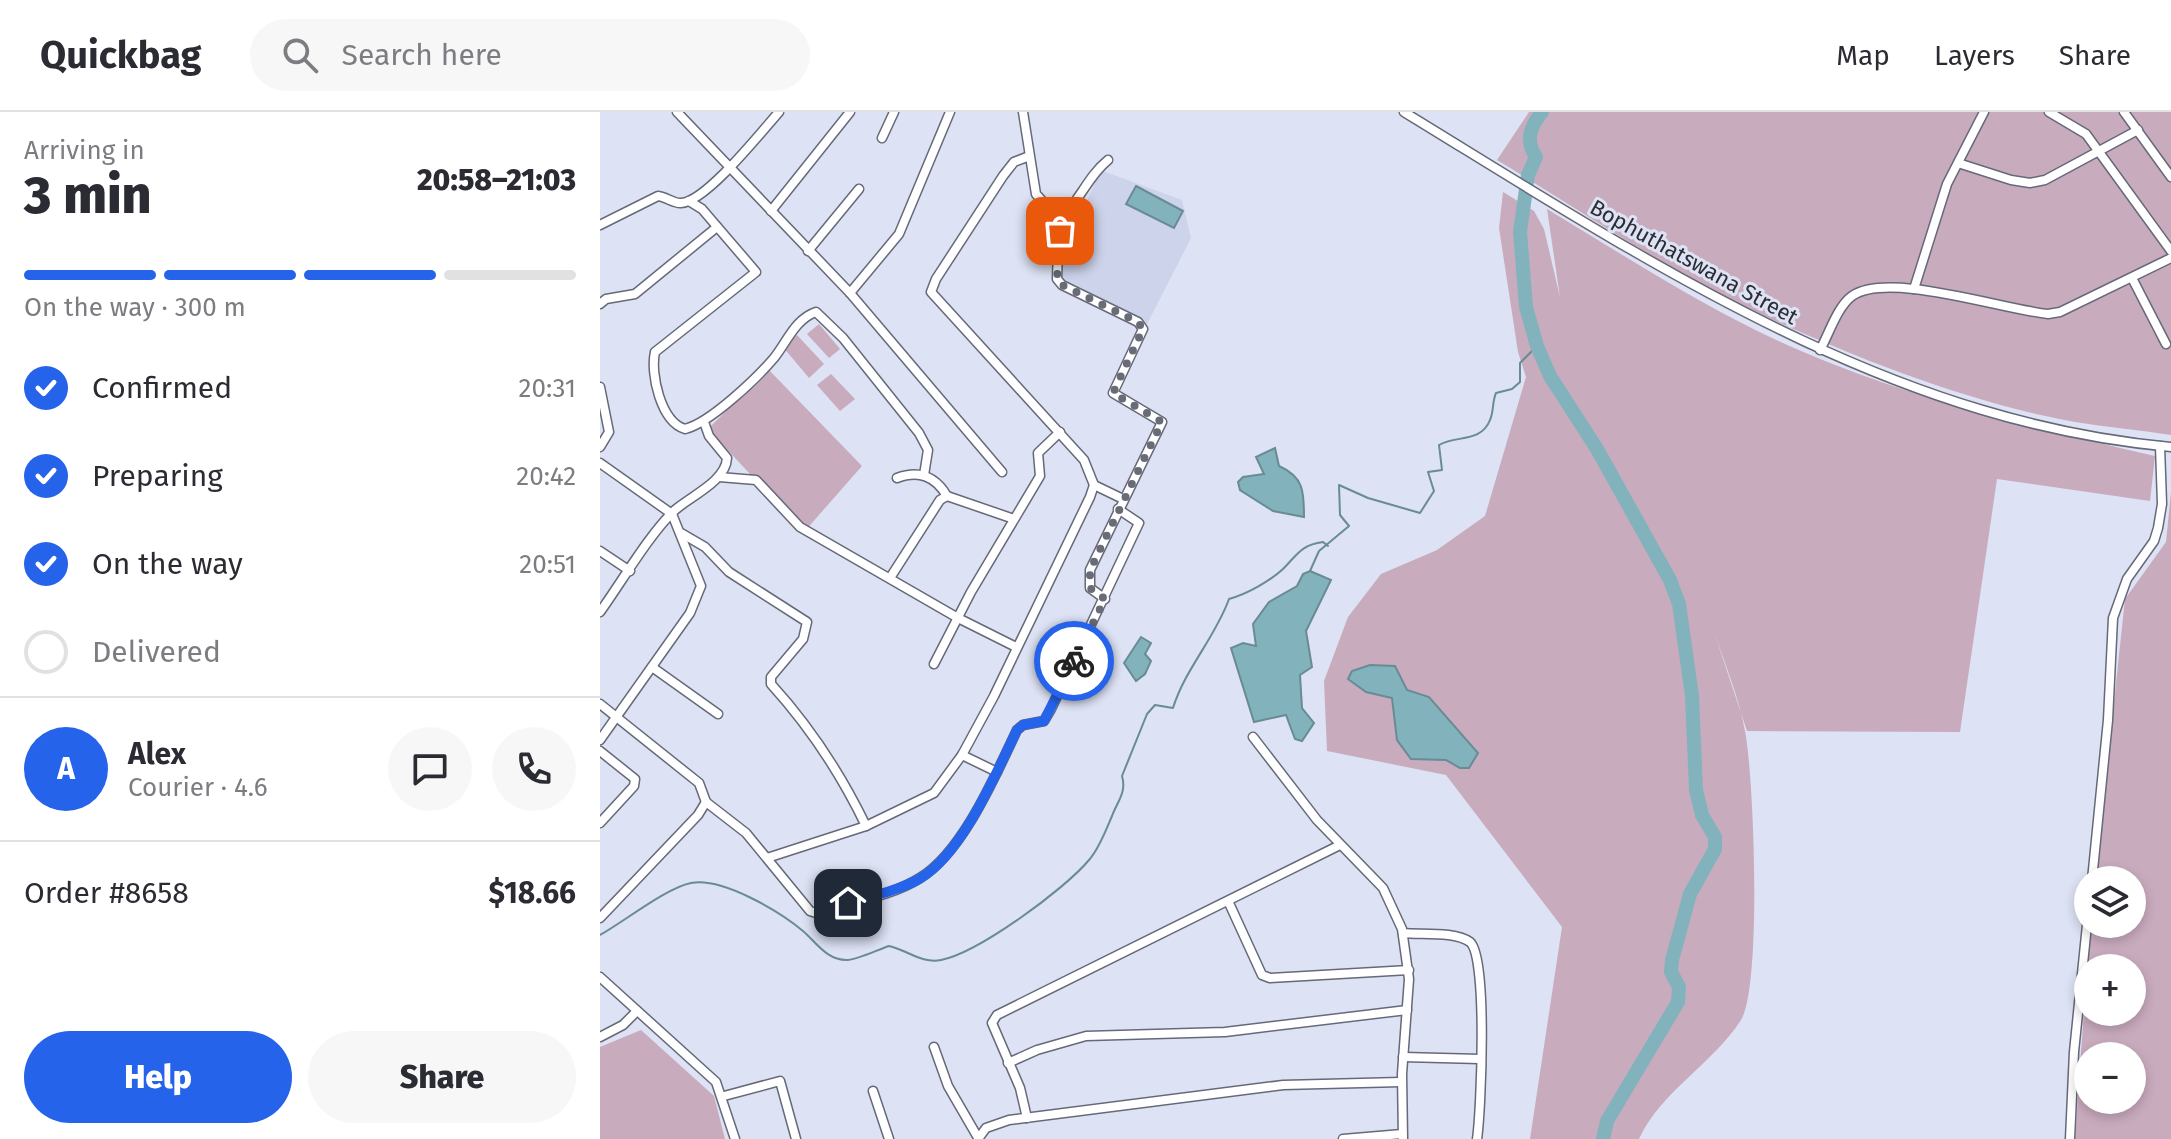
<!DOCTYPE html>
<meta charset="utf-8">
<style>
:root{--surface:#fff;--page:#f7f7f7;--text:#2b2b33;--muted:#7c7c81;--line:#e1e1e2;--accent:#2563eb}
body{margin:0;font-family:"Fira Sans",sans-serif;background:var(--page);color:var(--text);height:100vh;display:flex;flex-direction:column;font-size:30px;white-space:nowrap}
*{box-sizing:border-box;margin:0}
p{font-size:26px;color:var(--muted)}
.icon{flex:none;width:44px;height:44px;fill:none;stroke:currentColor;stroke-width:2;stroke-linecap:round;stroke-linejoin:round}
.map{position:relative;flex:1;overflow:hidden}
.side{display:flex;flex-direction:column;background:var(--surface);width:600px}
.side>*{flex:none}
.buttons{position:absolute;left:1474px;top:754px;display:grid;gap:16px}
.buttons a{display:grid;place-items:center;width:72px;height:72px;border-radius:50%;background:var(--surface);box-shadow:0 4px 12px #0003;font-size:40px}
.pin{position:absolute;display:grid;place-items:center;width:68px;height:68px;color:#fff;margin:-34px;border-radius:16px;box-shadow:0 4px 12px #0006}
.courier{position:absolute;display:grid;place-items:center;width:80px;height:80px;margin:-40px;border:6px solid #2563eb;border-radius:50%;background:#fff;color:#222;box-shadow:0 2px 10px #0007}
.overview em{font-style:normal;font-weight:800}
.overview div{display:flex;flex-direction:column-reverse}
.overview{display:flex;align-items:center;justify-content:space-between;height:136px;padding:0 24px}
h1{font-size:52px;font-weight:800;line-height:60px}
.bar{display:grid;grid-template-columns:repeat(4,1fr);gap:12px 8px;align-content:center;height:96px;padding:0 24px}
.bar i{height:10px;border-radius:6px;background:var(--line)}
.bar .active{background:var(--accent)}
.bar p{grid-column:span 4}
.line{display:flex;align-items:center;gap:20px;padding:0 24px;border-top:2px solid var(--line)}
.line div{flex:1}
.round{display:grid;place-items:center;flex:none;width:84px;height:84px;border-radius:42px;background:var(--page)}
ol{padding:0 24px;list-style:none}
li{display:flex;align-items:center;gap:24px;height:88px}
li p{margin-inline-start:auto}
li .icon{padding:8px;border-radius:50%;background:var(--accent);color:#fff;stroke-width:4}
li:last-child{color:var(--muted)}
li i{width:44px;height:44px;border:4px solid var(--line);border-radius:50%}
.cta{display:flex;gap:16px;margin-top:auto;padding:16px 24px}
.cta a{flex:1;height:92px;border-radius:48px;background:var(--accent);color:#fff;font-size:32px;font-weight:800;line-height:92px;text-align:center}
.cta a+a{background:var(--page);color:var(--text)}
header{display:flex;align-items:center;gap:48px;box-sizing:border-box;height:112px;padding:0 40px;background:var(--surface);border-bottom:2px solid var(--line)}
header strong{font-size:38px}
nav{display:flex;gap:44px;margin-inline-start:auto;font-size:28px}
.search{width:560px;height:72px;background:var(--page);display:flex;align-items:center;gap:20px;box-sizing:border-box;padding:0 28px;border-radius:44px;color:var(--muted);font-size:30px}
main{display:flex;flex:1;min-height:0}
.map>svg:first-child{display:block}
.built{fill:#cdd3eb}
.green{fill:#c9abbe;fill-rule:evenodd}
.water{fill:#82b3bd;stroke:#688b94;stroke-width:2}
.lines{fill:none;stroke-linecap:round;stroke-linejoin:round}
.stream{stroke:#688b94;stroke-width:2}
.river{stroke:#82b3bd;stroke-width:14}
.minor-casing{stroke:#656978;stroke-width:11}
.minor{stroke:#fff;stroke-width:8}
.done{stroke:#696c77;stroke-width:8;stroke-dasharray:0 14.4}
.route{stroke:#2563eb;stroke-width:10}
.labels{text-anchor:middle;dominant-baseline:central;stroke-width:6;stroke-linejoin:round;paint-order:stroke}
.street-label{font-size:22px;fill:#2b2d33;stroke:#dde2f4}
</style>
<header>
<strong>Quickbag</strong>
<div class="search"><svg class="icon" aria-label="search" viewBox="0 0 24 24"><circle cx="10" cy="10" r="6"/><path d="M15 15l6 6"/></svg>Search here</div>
<nav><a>Map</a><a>Layers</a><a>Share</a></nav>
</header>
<main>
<section class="side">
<div class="overview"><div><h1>3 min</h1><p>Arriving in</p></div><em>20:58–21:03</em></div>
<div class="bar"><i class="active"></i><i class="active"></i><i class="active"></i><i></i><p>On the way · 300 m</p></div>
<ol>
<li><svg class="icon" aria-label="check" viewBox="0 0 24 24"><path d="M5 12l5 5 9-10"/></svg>Confirmed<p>20:31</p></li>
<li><svg class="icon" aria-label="check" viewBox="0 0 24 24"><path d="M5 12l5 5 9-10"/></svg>Preparing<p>20:42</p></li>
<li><svg class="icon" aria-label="check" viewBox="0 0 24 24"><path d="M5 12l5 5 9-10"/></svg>On the way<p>20:51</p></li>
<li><i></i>Delivered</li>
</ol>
<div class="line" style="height:144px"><b class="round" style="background:var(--accent);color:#fff">A</b><div><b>Alex</b><p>Courier · 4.6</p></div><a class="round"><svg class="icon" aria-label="chat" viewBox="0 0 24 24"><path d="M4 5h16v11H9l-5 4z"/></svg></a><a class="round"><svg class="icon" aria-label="phone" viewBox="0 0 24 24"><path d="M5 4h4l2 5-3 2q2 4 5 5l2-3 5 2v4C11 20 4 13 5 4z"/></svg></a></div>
<div class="line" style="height:104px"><div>Order #8658</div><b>$18.66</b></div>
<div class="cta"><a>Help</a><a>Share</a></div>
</section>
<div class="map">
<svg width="1571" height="1027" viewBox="0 0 1571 1027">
<rect width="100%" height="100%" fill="#dde2f4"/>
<polygon class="built" points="500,58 582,88 591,126 547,212 454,168"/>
<g class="green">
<path d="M 929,0 L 1571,0 L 1571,323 C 1539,318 1506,315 1475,310 C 1374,292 1257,247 1165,204 C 1071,161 985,101 897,48 Z"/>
<path d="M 903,80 L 934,99 L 944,117 L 960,185 L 947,97 C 1030,147 1112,201 1201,239 C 1315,288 1435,316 1555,344 L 1550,389 L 1397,367 L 1360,620 L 1147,619 L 1114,520 C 1125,552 1139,586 1145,619 C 1154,665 1162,874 1141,908 C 1112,953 1061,979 1039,1027 L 930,1027 L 962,815 L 846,663 L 727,639 L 724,569 L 748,505 L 781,462 L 837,438 L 885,404 L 926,265 L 918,240 L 899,116 Z"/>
<polygon points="219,212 240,237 229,246 207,222"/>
<polygon points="197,223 224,252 209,266 183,235"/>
<polygon points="168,257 262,354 204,420 108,317"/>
<polygon points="231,262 255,287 240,299 217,273"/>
<path d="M 1571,380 L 1571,1027 L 1475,1027 L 1490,812 L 1532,812 L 1532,768 L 1495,768 L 1525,487 L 1566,430 ZM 1488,856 L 1532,856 L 1532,900 L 1488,900 ZM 1488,944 L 1532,944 L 1532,988 L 1488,988 Z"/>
<polygon points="41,918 114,984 125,1027 0,1027 0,935"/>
</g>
<g class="water">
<polygon points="536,74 583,99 574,116 526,92"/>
<path d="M 675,336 L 679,354 C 704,365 704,380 704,405 L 673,399 L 640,378 L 638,370 L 643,365 L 664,362 L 656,345 Z"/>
<polygon points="710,459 731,468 706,519 712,555 700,563 702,596 714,611 702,629 695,627 686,603 654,610 631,536 643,531 656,534 653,512 669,490 697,474 703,462"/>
<polygon points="541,525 551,531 545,542 551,549 545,562 536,569 524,551"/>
<polygon points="770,553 795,554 807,578 829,585 878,641 869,656 860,656 846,648 811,647 797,628 792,586 766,580 748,567 752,559"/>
</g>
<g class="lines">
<g class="stream">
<path d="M 710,459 L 719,439 L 749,414 L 740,403 L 739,373 L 768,386 L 820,401 L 834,379 L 828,360 L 842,358 L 839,333 C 856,323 881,331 890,308 C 894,299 892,290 896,281 L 912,277 L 920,270 L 920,251 L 937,234"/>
<path d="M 0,823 C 25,809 66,776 91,771 C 122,765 179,799 203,819 C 216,830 227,849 248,848 C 259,847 277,838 289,834 C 307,838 322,852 341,848 C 378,841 465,777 489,748 C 499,737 506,718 512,704 C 517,690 527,680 522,664 L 547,602 L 555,593 L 573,596 C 585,557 615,526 629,487 C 647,482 670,469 683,457 C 698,442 701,433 723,430 L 728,434"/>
</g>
<path class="river" d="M 942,0 C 930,15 925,29 936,45 L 928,63 L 920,120 L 926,195 L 937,234 L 950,264 L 997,337 L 1070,468 L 1079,492 L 1092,584 L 1096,678 L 1102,703 L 1115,725 L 1115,737 L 1090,782 L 1072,848 L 1071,860 L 1079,875 L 1078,890 L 1007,1009 L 1003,1027"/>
<defs>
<g id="minor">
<polyline points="77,0 250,181 402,360"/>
<polyline points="423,0 436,82 459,108 457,167 462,173 538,210 543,217 513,281 562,310 490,458 490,476 505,487"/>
<path d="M 804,0 C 1043,146 1284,309 1571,335"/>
<polyline points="1449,0 1486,22 1571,139"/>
<polyline points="1524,0 1571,65"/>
<polyline points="282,26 294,0"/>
<polyline points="1358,51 1411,68 1430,71 1445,68 1538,18"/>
<path d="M 89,89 L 102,97 L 156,160 L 55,240 C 50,262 61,310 85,317 C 110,311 157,266 174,246 C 187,230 195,207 216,200 L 243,226 L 319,321 L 328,338 L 324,363"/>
<polyline points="171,99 250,0"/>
<path d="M 459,108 C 479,91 487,65 508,48"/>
<path d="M 0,113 L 58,84 C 66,85 75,92 81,91 C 106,90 162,19 179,0"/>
<polyline points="208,139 259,77"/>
<polyline points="1532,166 1566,232"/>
<polyline points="1314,177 1347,72 1384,0"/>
<polyline points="250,181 299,122 350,0"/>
<polyline points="0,192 6,187 35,182 117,115"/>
<path d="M 1220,238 C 1229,222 1237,195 1252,184 C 1288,159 1401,197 1448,202 L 1460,200 L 1571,146"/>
<polyline points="0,275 9,320 0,335"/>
<polyline points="0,351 72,402 101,474 90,501 0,628"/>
<polyline points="119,365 156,368 200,415 358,506 416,535"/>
<path d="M 297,366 C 319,358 335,364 347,384"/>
<polyline points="494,373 523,387"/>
<path d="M 81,421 L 105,435 L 129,460 L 207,510 L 203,527 L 171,565 L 171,572 C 211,616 240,660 266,714"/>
<polyline points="0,439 30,459"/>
<polyline points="290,466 340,388 347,384 414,407"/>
<path d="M 0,500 C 21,471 50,421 75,398 C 91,384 126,369 127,346 L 109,324 L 104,310"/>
<polyline points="334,552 371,480 440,364 438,341 460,320"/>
<polyline points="52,555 118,602"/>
<path d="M 0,592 L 99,671 L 106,690 L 146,721 L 210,799 L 216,801 C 249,790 290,785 320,766 C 363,740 396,662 417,618 L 423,613 L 444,609 L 451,597 L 539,411 L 518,397"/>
<polyline points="653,625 717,708 783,776 802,817 809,867 802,962 803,1027"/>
<polyline points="0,639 35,667 34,674 0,711"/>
<polyline points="362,643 397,660"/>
<polyline points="167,746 266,714 334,681 362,643 394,584 490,385 494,373 484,348 331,180 336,167 403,64 414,50 427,45"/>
<polyline points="1492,768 1508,608 1513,506 1527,467 1554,429 1558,416 1562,392 1560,334"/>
<polyline points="629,791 662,863 670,866 809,858"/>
<polyline points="0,806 98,703 106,690"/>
<path d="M 803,821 C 821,823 855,819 870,830 C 888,845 881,1000 877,1027"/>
<polyline points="0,865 116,970 135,1027"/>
<polyline points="0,925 23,913 37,899"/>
<polyline points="334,935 348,974 377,1024"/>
<polyline points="803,945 880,947"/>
<polyline points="408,951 437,938 486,924 625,920 807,898"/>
<polyline points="273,979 289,1027"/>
<polyline points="124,984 180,969 196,1027"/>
<polyline points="427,1006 420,976 392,911 397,903 740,733"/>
<polyline points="378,1027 386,1016 409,1008 683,973 801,970"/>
<polyline points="743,1027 802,1022"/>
<polyline points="1470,1027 1474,940 1488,803"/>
</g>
</defs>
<use href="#minor" class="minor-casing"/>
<use href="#minor" class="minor"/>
</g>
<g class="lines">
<polyline class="done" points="460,119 457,167 462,173 538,210 543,217 513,281 562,310 490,458 490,476 505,487 474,549"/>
<path class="route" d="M 248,791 C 272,784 297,779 319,767 C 362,743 396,661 417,618 L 423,613 L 444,609 L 474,549"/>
</g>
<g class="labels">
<g class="street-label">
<text transform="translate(1094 150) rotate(29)">Bophuthatswana Street</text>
</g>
</g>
</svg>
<div class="buttons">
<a><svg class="icon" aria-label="layers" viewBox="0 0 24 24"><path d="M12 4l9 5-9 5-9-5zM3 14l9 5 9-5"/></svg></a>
<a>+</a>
<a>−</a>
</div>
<div class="pin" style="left:460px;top:119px;background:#ea580c"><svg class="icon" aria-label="bag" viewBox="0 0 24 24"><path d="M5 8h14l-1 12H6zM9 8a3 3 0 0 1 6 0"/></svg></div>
<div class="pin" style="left:248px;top:791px;background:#1f2937"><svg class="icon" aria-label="home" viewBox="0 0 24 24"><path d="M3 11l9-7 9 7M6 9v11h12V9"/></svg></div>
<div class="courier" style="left:474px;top:549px"><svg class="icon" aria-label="bike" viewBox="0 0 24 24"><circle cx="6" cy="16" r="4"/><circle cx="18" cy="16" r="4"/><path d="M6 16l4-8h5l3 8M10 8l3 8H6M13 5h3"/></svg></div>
</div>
</main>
